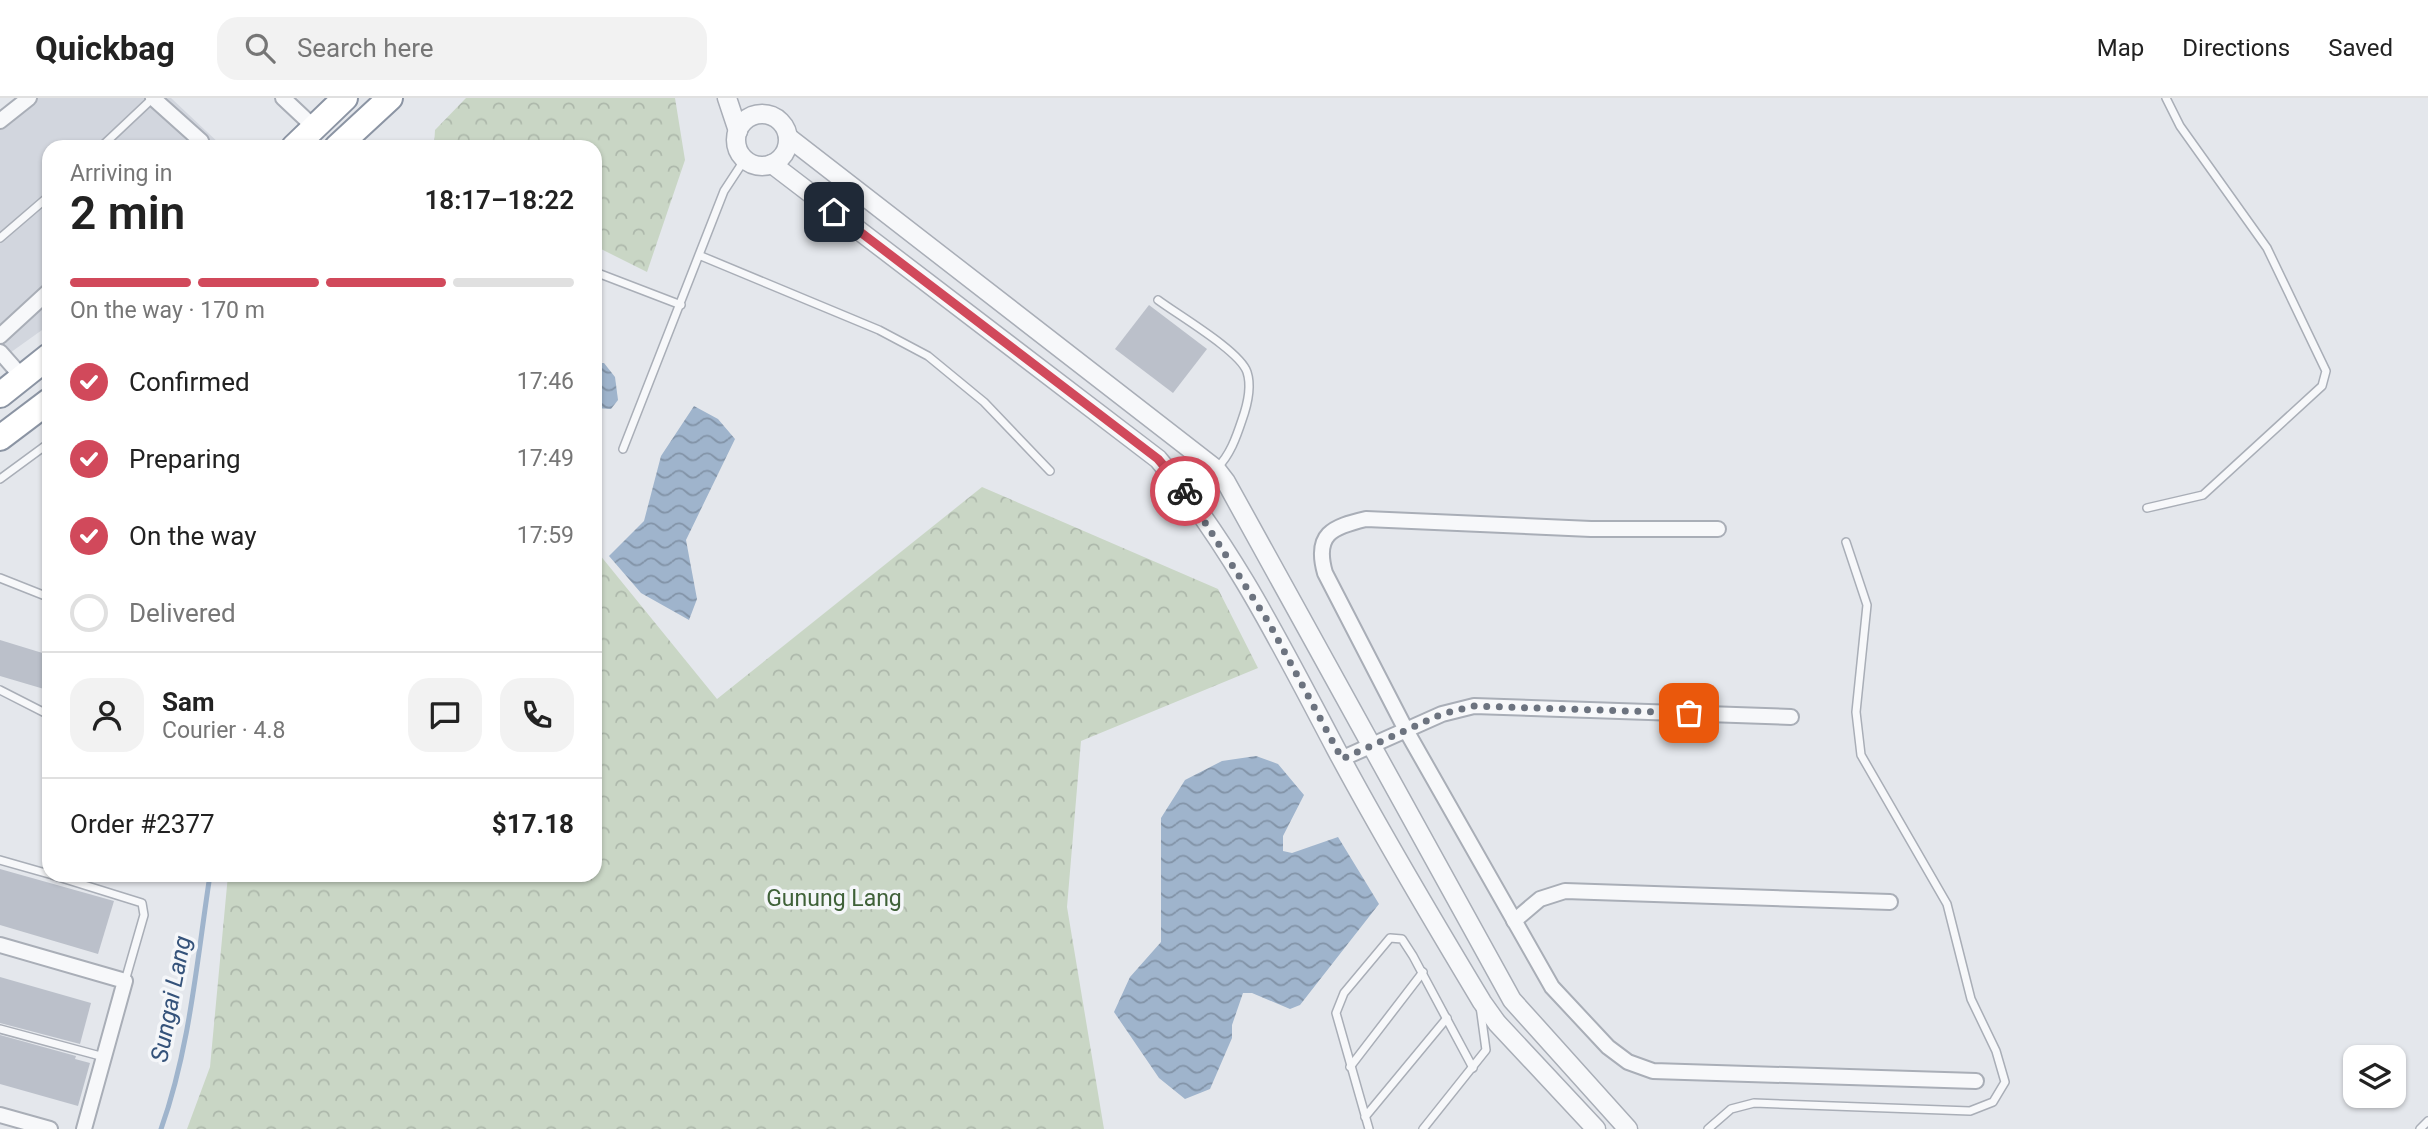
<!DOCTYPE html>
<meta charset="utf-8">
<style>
:root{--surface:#fff;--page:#f2f2f2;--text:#222;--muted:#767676;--line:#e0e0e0;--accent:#d1495b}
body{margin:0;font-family:Roboto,sans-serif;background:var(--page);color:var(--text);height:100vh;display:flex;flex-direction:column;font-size:26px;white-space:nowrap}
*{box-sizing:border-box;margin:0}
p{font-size:23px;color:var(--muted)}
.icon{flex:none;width:38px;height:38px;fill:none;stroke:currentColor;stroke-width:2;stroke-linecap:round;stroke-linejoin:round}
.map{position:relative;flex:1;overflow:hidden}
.sheet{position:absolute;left:42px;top:42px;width:560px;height:742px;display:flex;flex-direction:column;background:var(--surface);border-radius:21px;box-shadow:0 2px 5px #0004}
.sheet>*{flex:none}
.buttons{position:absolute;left:2343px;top:947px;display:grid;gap:14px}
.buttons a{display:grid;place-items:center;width:63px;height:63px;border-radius:14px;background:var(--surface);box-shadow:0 2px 5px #0004;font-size:35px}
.pin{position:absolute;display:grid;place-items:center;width:60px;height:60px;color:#fff;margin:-30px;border-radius:14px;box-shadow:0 4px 10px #0006}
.courier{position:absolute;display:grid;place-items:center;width:70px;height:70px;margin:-35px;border:5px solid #d1495b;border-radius:50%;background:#fff;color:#222;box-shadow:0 2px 9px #0007}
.head em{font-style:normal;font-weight:600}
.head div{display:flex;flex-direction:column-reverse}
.head{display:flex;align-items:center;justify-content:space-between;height:119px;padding:0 28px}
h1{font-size:46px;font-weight:600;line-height:52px}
.bar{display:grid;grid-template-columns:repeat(4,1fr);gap:10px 7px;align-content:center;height:84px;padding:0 28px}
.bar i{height:9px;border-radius:5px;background:var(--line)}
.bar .selected{background:var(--accent)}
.bar p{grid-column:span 4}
.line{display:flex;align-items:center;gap:18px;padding:0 28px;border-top:2px solid var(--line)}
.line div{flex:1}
.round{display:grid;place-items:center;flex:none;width:74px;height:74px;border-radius:21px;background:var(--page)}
ol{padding:0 28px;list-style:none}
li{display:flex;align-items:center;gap:21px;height:77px}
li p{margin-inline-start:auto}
li .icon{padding:7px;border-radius:50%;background:var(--accent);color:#fff;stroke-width:4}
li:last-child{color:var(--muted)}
li i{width:38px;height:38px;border:4px solid var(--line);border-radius:50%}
header{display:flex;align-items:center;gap:42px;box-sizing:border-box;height:98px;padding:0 35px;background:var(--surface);border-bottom:2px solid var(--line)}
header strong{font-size:33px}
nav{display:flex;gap:38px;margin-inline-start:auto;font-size:24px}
.search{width:490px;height:63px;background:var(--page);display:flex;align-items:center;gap:18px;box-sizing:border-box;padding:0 24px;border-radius:21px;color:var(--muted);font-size:26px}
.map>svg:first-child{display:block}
.built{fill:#d2d6de}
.forest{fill:url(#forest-crowns)}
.water{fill:url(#water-waves)}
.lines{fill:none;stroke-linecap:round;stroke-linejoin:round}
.stream{stroke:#9fb4cc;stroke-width:5}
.building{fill:#bbc0ca}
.service-casing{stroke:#a9aeb7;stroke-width:10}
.minor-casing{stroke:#a9aeb7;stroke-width:18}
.tertiary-casing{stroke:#a9aeb7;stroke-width:21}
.trunk-casing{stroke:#8b94a3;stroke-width:28}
.service{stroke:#f7f8fa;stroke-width:7}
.minor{stroke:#f7f8fa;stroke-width:14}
.tertiary{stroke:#f7f8fa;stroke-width:18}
.trunk{stroke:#fff;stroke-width:24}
.done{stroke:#6c737f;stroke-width:7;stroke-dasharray:0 12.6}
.route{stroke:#d1495b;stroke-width:9}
.labels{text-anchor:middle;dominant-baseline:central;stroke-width:7;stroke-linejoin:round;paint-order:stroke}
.park-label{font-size:23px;fill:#3f6138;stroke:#f4f6f9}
.water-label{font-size:24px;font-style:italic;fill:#34527a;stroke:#f4f6f9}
</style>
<header>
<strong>Quickbag</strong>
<div class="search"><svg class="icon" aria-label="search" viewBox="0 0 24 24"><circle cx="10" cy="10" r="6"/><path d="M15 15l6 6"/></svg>Search here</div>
<nav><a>Map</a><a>Directions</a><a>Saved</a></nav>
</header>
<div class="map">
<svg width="2428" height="1031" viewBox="0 0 2428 1031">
<defs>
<pattern id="forest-crowns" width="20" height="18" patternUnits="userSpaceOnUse" patternTransform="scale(1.75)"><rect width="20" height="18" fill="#c9d6c5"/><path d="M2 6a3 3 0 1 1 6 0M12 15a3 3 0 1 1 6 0" fill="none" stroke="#adb8ab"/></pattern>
<pattern id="water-waves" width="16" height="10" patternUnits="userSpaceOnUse" patternTransform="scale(1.75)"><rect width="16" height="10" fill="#9fb4cc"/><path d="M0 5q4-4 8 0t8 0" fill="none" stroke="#8293a7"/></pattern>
</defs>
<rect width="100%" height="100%" fill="#e4e7ec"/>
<polygon class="built" points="18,0 171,0 223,49 49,49 49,227 0,262 0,14"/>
<g class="forest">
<polygon points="466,0 675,0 685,62 647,174 595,148 595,49 434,49 435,32"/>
<polygon points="982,389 1218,491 1258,570 1081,643 1067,809 1104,1031 187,1031 210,969 228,777 595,777 595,451 717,601"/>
</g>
<g class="water">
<polygon points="595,265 604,265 615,279 618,302 611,311 595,310"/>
<polygon points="694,308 718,321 735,341 686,442 697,501 689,522 641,495 609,458 644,423 661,358"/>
<polygon points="1256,658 1278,666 1304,697 1283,738 1283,753 1292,755 1338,739 1379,806 1300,907 1290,911 1252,895 1243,895 1232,927 1232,940 1210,991 1185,1001 1159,980 1114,914 1130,879 1161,844 1161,720 1185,682 1222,663"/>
</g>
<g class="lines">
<path class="stream" d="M 161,1031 C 190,950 197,861 210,777"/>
</g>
<g class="building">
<polygon points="1149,207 1207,251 1173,295 1115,251"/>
<polygon points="0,542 49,557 49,575 44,591 0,578"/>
<polygon points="0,771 114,803 98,856 0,827"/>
<polygon points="0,879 91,905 80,946 0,925"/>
<polygon points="0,937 76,958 75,961 90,965 78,1008 0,986"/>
</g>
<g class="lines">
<defs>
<g id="service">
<polyline points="101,49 153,0"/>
<polyline points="0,140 49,98"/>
<polyline points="701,158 879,232 928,258 984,304 1050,373"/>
<polyline points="595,174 681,207"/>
<path d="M 1158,202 C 1178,217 1240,253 1247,274 C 1252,289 1247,308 1242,322 C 1236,340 1230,357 1217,370"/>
<polyline points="623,351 724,93 745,61"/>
<polyline points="0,381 49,345"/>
<polyline points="2147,410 2203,397 2322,288 2326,273 2267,150 2180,28 2166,0"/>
<polyline points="0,480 48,499"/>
<polyline points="0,592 49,617"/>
<polyline points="0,762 49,776"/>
<polyline points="52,777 142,805 144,817 125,883"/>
<polyline points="0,931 104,959"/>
<polyline points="1350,969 1423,874"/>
<polyline points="1365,1019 1447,920"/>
<polyline points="1369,1031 1336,915 1344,895 1390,840 1402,841 1413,858 1473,970"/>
<polyline points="1423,1031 1486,952 1480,908"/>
<polyline points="1708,1031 1731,1011 1754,1005 1970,1013 1993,1004 2005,984 1996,953 1971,901 1947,806 1861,657 1856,614 1867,507 1846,444"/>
<polyline points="2420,1031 2428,1023"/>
</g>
<g id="minor">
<polyline points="153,0 201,43 203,49"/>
<polyline points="283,0 315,30"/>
<polyline points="0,23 29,0"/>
<polyline points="0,238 49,193"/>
<polyline points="0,254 23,280"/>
<path d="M 1718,431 L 1591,431 L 1366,421 C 1332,429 1314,436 1325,475 L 1407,634 L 1552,889 L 1608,949 L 1628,964 L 1653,973 L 1976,983"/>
<polyline points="1341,661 1442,616 1474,608 1791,619"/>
<polyline points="1514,823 1540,801 1565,793 1890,804"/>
<polyline points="0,847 125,883 84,1031"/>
<polyline points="0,1017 50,1031"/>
</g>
<g id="tertiary">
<polyline points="727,0 738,33"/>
<circle cx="762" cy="42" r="26"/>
<polyline points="788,39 1216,371 1226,384 1512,902 1628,1031"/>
<path d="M 772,66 L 1158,361 C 1232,447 1283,551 1336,651 C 1382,737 1432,821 1482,904 L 1497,925 L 1596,1031"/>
</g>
<g id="trunk">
<polyline points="294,49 345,0"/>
<polyline points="337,49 390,0"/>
<polyline points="0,297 49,258"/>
<polyline points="0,340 49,303"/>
</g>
</defs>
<use href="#service" class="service-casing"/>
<use href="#minor" class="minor-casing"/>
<use href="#tertiary" class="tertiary-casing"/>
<use href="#trunk" class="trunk-casing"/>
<use href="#service" class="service"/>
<use href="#minor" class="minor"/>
<use href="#tertiary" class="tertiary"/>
<use href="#trunk" class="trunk"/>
</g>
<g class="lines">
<polyline class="done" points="1185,393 1269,525 1342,661 1442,616 1474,608 1689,615"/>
<polyline class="route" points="834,114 1158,361 1185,393"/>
</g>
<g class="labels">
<g class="park-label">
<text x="834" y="800">Gunung Lang</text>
</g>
<g class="water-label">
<text transform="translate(171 901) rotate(-79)">Sungai Lang</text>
</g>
</g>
</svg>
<div class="buttons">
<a><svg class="icon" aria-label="layers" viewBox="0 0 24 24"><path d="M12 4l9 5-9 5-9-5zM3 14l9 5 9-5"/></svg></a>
</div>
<div class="pin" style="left:1689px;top:615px;background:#ea580c"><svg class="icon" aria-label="bag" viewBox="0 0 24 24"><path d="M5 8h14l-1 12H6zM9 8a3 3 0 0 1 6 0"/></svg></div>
<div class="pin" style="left:834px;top:114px;background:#1f2937"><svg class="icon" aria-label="home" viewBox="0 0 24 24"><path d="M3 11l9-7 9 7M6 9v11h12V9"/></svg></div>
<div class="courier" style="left:1185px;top:393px"><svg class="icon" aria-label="bike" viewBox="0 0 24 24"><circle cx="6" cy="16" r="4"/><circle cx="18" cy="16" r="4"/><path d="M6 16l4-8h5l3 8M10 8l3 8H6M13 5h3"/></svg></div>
<section class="sheet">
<div class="head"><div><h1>2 min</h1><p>Arriving in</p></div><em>18:17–18:22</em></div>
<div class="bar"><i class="selected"></i><i class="selected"></i><i class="selected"></i><i></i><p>On the way · 170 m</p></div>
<ol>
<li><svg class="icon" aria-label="check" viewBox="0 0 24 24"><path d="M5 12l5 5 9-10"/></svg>Confirmed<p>17:46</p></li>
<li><svg class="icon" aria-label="check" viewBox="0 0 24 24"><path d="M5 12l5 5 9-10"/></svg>Preparing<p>17:49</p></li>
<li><svg class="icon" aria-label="check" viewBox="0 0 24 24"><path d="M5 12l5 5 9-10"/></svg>On the way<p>17:59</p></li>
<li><i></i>Delivered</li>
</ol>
<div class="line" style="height:126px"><a class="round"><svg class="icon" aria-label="person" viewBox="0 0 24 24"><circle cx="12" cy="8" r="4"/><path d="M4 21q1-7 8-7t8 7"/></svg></a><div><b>Sam</b><p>Courier · 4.8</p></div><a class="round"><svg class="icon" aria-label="chat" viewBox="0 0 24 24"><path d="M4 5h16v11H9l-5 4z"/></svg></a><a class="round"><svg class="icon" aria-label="phone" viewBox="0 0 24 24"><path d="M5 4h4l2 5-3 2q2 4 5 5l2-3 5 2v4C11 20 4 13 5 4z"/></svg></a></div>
<div class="line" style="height:91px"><div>Order #2377</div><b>$17.18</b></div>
</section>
</div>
